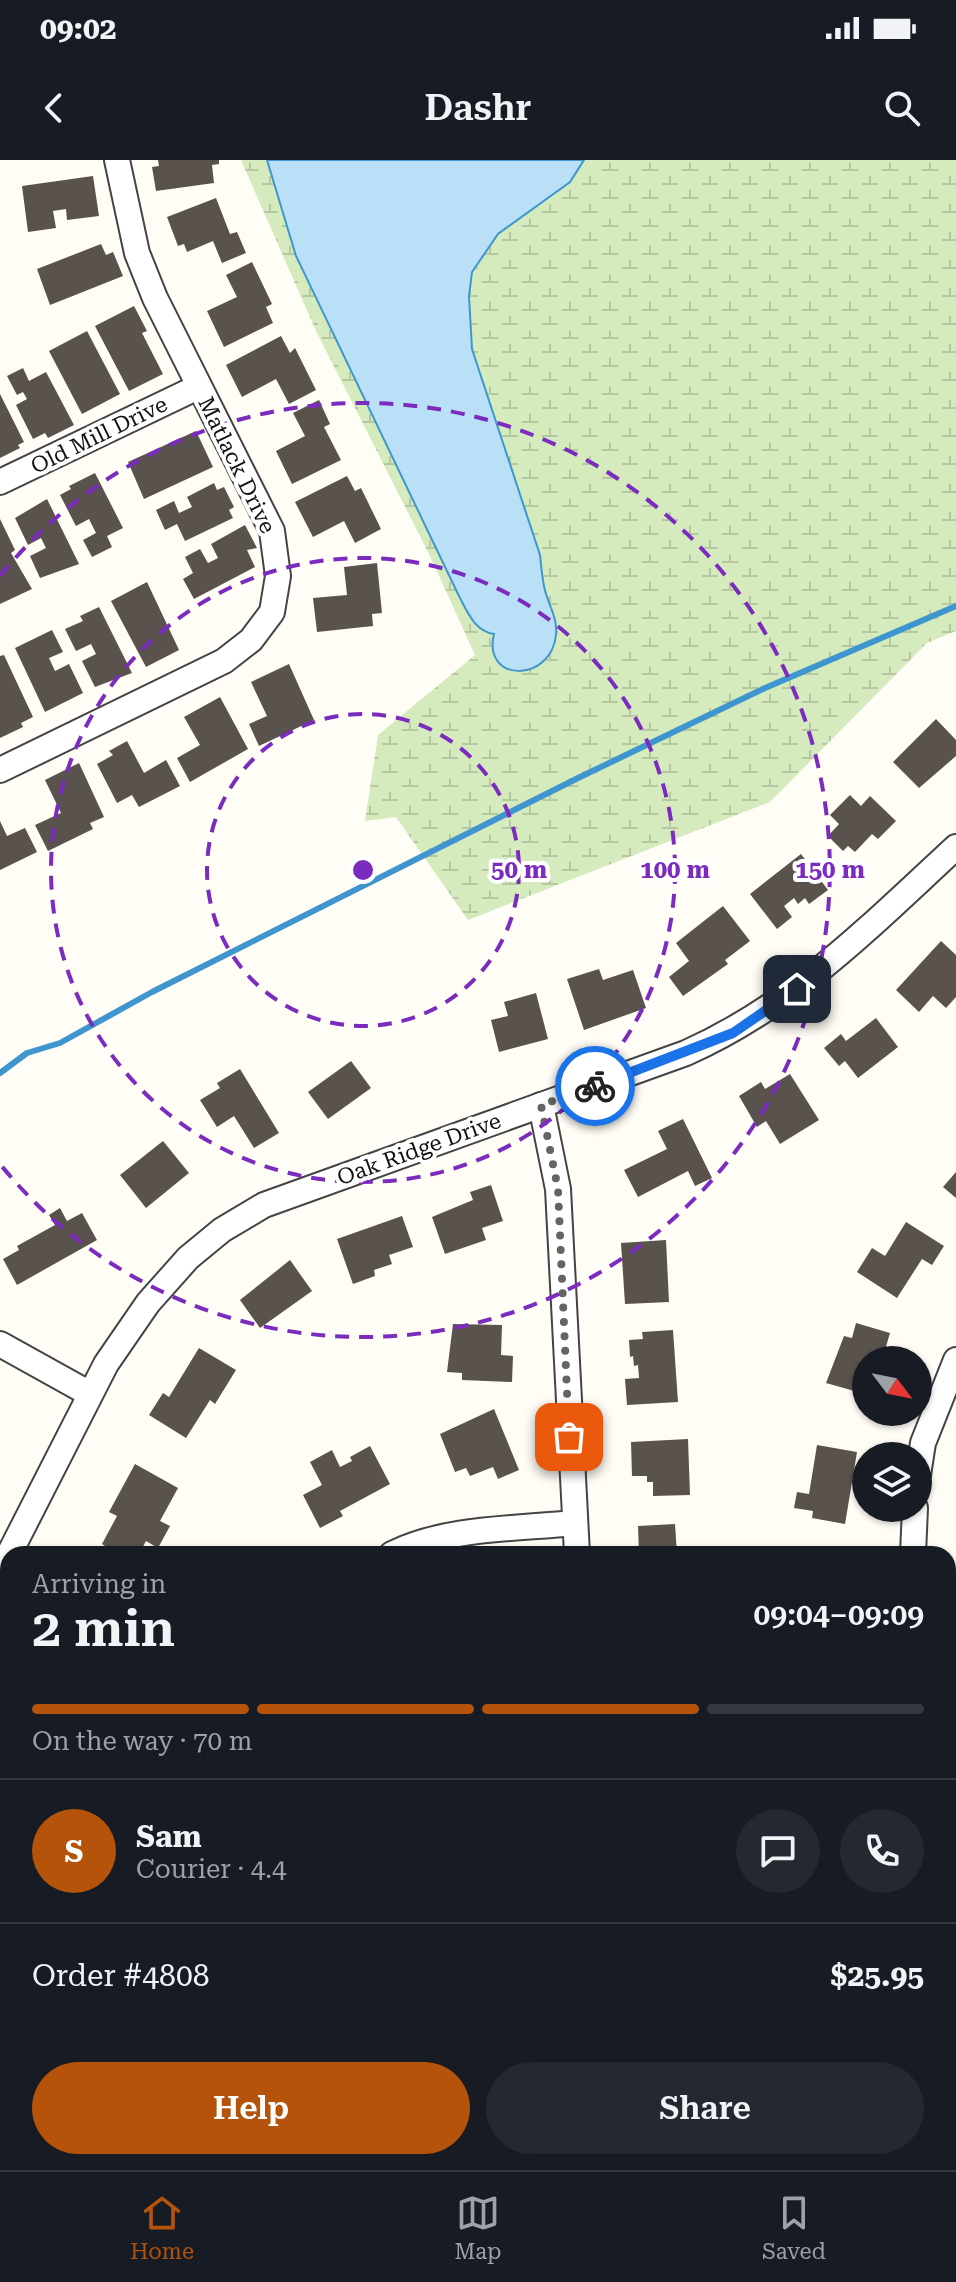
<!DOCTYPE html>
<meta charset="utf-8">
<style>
:root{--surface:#171b24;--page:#242831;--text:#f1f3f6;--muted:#9ea1a6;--line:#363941;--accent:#b45309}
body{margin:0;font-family:"Roboto Serif",serif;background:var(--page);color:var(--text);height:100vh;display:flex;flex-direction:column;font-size:30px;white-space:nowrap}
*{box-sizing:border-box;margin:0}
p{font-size:26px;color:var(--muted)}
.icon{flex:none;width:44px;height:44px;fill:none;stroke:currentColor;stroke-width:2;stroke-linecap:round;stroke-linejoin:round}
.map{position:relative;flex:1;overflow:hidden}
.details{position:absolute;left:0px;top:1386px;width:956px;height:624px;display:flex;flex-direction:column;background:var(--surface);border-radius:24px 24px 0 0;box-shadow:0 2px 6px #0004}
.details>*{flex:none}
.needle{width:52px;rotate:122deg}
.buttons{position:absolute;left:852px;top:1186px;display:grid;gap:16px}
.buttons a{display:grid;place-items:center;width:80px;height:80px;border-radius:50%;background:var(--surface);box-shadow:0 2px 6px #0004;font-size:40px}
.pin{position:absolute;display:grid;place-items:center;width:68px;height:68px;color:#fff;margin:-34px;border-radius:16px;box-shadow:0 4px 12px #0006}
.courier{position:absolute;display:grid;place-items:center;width:80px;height:80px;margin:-40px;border:6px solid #1a73e8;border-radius:50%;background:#fff;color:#222;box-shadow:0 2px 10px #0007}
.summary em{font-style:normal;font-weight:600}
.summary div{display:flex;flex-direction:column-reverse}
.summary{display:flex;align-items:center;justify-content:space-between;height:136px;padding:0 32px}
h1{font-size:52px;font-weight:600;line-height:60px}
.bar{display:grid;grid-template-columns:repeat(4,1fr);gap:12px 8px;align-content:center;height:96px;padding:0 32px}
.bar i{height:10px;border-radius:6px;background:var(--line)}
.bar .on{background:var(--accent)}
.bar p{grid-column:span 4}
.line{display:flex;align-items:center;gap:20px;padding:0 32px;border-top:2px solid var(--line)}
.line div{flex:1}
.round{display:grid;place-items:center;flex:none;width:84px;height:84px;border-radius:42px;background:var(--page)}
.button{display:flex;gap:16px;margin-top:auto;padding:16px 32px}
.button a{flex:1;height:92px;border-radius:48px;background:var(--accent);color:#fff;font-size:32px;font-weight:600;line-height:92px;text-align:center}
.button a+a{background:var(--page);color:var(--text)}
.status{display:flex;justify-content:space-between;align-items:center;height:56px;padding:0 40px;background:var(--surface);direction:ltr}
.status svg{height:22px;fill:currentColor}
header{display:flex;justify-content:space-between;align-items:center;height:104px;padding:0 32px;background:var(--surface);font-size:36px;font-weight:600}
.menu{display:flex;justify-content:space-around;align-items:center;height:112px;border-top:2px solid var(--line);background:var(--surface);font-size:22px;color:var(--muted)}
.menu a{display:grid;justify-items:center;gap:4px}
.menu .on{color:var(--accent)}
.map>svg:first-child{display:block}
.forest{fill:url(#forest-crowns)}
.wetland{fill:url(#wetland-marsh)}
.water{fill:#b9e0f7;stroke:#3f96cf;stroke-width:2}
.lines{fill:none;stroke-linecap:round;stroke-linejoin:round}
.stream{stroke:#3f96cf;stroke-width:6}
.building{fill:#5a524d}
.minor-casing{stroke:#444;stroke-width:28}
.minor{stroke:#fff;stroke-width:24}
.done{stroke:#646461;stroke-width:8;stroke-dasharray:0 14.4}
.route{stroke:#1a73e8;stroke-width:10}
.ring{fill:none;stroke:#7b2cbf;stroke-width:4;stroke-dasharray:14 10}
.labels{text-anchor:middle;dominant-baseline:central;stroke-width:8;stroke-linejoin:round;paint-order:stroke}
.street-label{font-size:22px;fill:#111;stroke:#fff}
.centre{fill:#7b2cbf;stroke:#fff;stroke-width:4}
.ring-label{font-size:24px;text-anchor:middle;font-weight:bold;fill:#7b2cbf;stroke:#fff;stroke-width:8;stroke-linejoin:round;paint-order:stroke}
</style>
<div class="status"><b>09:02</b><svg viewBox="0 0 49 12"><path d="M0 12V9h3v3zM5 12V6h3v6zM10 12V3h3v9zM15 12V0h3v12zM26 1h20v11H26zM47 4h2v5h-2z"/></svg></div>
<header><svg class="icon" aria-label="back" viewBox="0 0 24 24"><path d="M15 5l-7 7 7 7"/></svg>Dashr<svg class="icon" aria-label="search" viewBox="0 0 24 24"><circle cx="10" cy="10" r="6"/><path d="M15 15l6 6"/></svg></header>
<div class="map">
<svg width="956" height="2010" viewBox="0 0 956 2010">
<defs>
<pattern id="forest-crowns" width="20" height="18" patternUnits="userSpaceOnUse" patternTransform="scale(2)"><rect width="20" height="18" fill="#b9dc9c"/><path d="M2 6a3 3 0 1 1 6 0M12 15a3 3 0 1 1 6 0" fill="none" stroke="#9ebc85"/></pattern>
<pattern id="wetland-marsh" width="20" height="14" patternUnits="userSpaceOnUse" patternTransform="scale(2)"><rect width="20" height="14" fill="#d5ebbd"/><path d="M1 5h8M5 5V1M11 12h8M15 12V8" fill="none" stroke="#b6c8a1"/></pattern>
</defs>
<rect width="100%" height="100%" fill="#fffdf5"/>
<polygon class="forest" points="0,1922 8,1927 8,2002 97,2002 80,2010 0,2010"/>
<polygon class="wetland" points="241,0 956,0 956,471 927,483 770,642 468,760 396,657 365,661 378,575 475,495 429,394 316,171"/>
<path class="water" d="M 267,0 L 584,0 L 570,22 L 498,74 L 472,112 L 469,136 L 472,189 L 540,395 C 541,405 542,416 544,426 C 547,443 558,457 556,475 C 551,523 482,523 494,474 C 474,471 467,451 458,434 L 296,96 Z"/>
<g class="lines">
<polyline class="stream" points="0,913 27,893 60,883 152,832 578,618 765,528 956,446"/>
</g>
<g class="building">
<polygon points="158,0 219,0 219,4 212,5 214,23 156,31 152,7 159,6"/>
<polygon points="93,16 99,56 67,60 66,49 53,51 56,68 28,72 22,26"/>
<polygon points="216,38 230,74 237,72 246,93 222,103 213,81 187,92 184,84 178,86 167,57"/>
<polygon points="101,84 106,95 113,92 123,116 50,145 37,109"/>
<polygon points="252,102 272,144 266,147 273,163 224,187 207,151 237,137 226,115"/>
<polygon points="134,146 147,171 142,173 163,214 129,231 95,166"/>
<polygon points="87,171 120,234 82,254 49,191"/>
<polygon points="281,176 290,193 295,188 316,230 289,244 276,219 242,237 226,205"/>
<polygon points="23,208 29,221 46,212 74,265 48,278 45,273 33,279 16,245 27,239 23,232 17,235 7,216"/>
<polygon points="0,234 24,282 18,285 20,288 0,298"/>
<polygon points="319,240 330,264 324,267 341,300 292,324 276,291 305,276 293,253"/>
<polygon points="196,271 213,307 144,339 128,302"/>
<polygon points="95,313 123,368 107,376 112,387 92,397 83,380 96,373 89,359 76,366 60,335 71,329 69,326"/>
<polygon points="347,316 355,331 361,328 381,369 355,383 344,361 313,377 295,342"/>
<polygon points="214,323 217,330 224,327 234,347 229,350 233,358 185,381 177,364 165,370 156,350 174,341 179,353 192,347 187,337"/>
<polygon points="47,339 79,404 40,418 30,396 46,388 41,378 28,385 15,358"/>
<polygon points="0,359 15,390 11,393 32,429 0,444"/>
<polygon points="245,365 257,388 247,390 255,407 194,439 183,419 193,413 185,397 200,389 208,403 218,398 211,384"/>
<polygon points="377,403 382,453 372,454 373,466 317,472 313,438 347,435 344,407"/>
<polygon points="147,422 179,490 146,507 111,441"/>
<polygon points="99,447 132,513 95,527 82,501 96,494 91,484 76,491 65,469 83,461 80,456"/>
<polygon points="52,470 63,492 49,498 55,511 69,504 83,533 45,552 15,488"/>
<polygon points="4,495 33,557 21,563 23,567 0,578 0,496"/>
<polygon points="289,504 314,560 259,586 249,564 267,556 251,522"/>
<polygon points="220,537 248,589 190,622 177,598 200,585 184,557"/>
<polygon points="936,559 956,580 956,596 919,628 893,602"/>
<polygon points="127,581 144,613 166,600 180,626 139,647 132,635 117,643 97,604 113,595 109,591"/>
<polygon points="79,603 104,657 90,663 93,669 48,691 35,665 61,653 45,620"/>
<polygon points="850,635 861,646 870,636 896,661 878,679 872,674 855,692 848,686 843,691 828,676 839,664 830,655"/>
<polygon points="0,661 7,676 25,668 37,692 0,710"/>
<polygon points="801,694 828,730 809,744 805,738 798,744 794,738 784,746 792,757 777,769 750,734"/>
<polygon points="723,746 750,781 725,800 728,804 683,836 669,817 689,801 676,783"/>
<polygon points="941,781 956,795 956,837 946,848 933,836 919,852 896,830"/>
<polygon points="599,809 603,820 633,810 646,848 584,870 567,819"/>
<polygon points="536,833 548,879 499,892 491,860 508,856 504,842"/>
<polygon points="876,858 898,887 858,918 845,901 839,906 824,888 841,874 846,881"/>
<polygon points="351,901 371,928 328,959 308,932"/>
<polygon points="240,909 279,973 254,988 234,956 217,967 200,940 220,928 217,923"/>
<polygon points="790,914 819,960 780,984 766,961 757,967 739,936 761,922 765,929"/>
<polygon points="683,959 712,1018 695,1026 688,1011 638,1037 624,1010 667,989 658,971"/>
<polygon points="163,981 189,1013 146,1048 120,1015"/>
<polygon points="956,1012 956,1038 943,1027"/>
<polygon points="491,1025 503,1061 482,1068 486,1080 445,1094 432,1057 473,1040 470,1032"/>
<polygon points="60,1048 67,1061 82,1053 97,1080 17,1125 3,1099 19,1090 17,1086 55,1065 49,1055"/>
<polygon points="402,1056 413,1087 389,1095 392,1104 374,1110 375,1116 353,1124 337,1079"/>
<polygon points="906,1062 944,1086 932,1105 922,1099 897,1138 857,1112 872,1088 885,1096"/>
<polygon points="666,1080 669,1142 625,1144 621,1083"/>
<polygon points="290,1100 312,1131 260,1168 240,1140"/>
<polygon points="856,1163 890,1173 882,1200 866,1200 858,1232 826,1223 844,1176 852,1178"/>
<polygon points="453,1164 502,1165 501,1195 513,1196 512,1222 462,1220 462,1213 447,1212"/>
<polygon points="673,1170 678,1242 627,1245 625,1219 639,1218 638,1205 634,1206 633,1196 630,1197 629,1180 643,1179 642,1172"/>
<polygon points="199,1188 236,1210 215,1244 210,1240 186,1278 149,1255 163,1233 169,1237"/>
<polygon points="494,1249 519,1310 498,1319 493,1307 470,1316 466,1308 455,1312 440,1274"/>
<polygon points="688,1279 690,1335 653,1336 653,1322 647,1322 647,1316 632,1316 631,1282"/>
<polygon points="817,1285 857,1292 845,1364 812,1358 813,1351 794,1348 797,1332 809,1334"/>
<polygon points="370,1286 390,1324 340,1351 343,1356 320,1368 303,1335 322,1325 310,1302 332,1290 340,1307 352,1301 350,1297"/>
<polygon points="135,1304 178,1328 160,1361 170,1366 158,1388 146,1381 139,1394 109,1394 111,1390 102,1384 117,1356 109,1352"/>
<polygon points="675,1364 677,1394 639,1394 638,1366"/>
<polygon points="6,1769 8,1799 0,1805 0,1773"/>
<polygon points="948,1840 956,1849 956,1872 948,1880"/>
<polygon points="387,2002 422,2002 442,2010 384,2010"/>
<polygon points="658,2002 728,2002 732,2010 647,2010 646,2007"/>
</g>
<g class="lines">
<defs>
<g id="minor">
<polyline points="0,322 198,227"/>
<polyline points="0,610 224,501 251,480 272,452 278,416 272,371 155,138 137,93 117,0"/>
<polyline points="541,945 558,1029 577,1394"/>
<polyline points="0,1184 90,1234"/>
<polyline points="918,1315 923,1283 956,1200"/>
<path d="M 392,1394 C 446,1367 516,1369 574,1363"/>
<polyline points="913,1394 915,1348"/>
<path d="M 0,1412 L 106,1204 L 148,1143 L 188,1098 L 222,1070 L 264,1045 L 686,893 C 794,845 870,766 956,687"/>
<polyline points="948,1532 956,1549"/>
<polyline points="0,1631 8,1655"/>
<polyline points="948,1734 956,1727"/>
<polyline points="312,2010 315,2002"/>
</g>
</defs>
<use href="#minor" class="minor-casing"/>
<use href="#minor" class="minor"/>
</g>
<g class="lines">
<polyline class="done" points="569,1277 558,1029 541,945 595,926"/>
<polyline class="route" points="595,926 733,873 797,829"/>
</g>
<g class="ring">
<circle cx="363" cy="710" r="156"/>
<circle cx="363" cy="710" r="312"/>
<path d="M0 416A467 467 0 1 1 0 1004"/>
</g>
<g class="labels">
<g class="street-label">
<text transform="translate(99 275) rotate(-26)">Old Mill Drive</text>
<text transform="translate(237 305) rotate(64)">Matlack Drive</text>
<text transform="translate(419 989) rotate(-20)">Oak Ridge Drive</text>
</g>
</g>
<circle cx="363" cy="710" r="12" class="centre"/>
<g class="ring-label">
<text x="519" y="718">50 m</text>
<text x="675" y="718">100 m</text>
<text x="830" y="718">150 m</text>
</g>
</svg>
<div class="buttons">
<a><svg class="needle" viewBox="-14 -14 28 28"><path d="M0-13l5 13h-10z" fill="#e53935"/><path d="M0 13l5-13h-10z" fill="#9ea1a6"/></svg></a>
<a><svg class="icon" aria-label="layers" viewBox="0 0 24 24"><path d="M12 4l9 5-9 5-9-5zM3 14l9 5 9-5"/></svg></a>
</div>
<div class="pin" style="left:569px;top:1277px;background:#ea580c"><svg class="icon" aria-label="bag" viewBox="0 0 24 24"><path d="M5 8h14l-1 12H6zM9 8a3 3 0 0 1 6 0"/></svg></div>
<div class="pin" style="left:797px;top:829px;background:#1f2937"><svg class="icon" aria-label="home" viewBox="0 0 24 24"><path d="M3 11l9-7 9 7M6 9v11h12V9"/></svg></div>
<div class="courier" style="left:595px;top:926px"><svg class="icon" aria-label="bike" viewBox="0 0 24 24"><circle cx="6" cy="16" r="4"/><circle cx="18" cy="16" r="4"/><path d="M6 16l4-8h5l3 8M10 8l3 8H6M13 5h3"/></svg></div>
<section class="details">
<div class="summary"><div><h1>2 min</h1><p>Arriving in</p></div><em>09:04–09:09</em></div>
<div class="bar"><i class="on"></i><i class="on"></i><i class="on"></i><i></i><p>On the way · 70 m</p></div>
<div class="line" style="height:144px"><b class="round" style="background:var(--accent);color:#fff">S</b><div><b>Sam</b><p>Courier · 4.4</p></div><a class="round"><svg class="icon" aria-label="chat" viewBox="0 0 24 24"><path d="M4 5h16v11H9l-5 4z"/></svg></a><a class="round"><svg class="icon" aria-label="phone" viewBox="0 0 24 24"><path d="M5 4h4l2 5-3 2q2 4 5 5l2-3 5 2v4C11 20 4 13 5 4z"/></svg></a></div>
<div class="line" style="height:104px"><div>Order #4808</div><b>$25.95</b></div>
<div class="button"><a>Help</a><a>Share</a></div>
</section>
</div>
<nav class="menu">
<a class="on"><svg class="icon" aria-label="home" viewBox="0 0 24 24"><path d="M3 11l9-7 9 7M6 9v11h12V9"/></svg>Home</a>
<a><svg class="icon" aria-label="map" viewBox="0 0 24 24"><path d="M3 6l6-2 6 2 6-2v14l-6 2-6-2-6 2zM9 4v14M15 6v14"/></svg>Map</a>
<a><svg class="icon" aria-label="saved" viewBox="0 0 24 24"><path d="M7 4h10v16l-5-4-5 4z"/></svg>Saved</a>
</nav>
